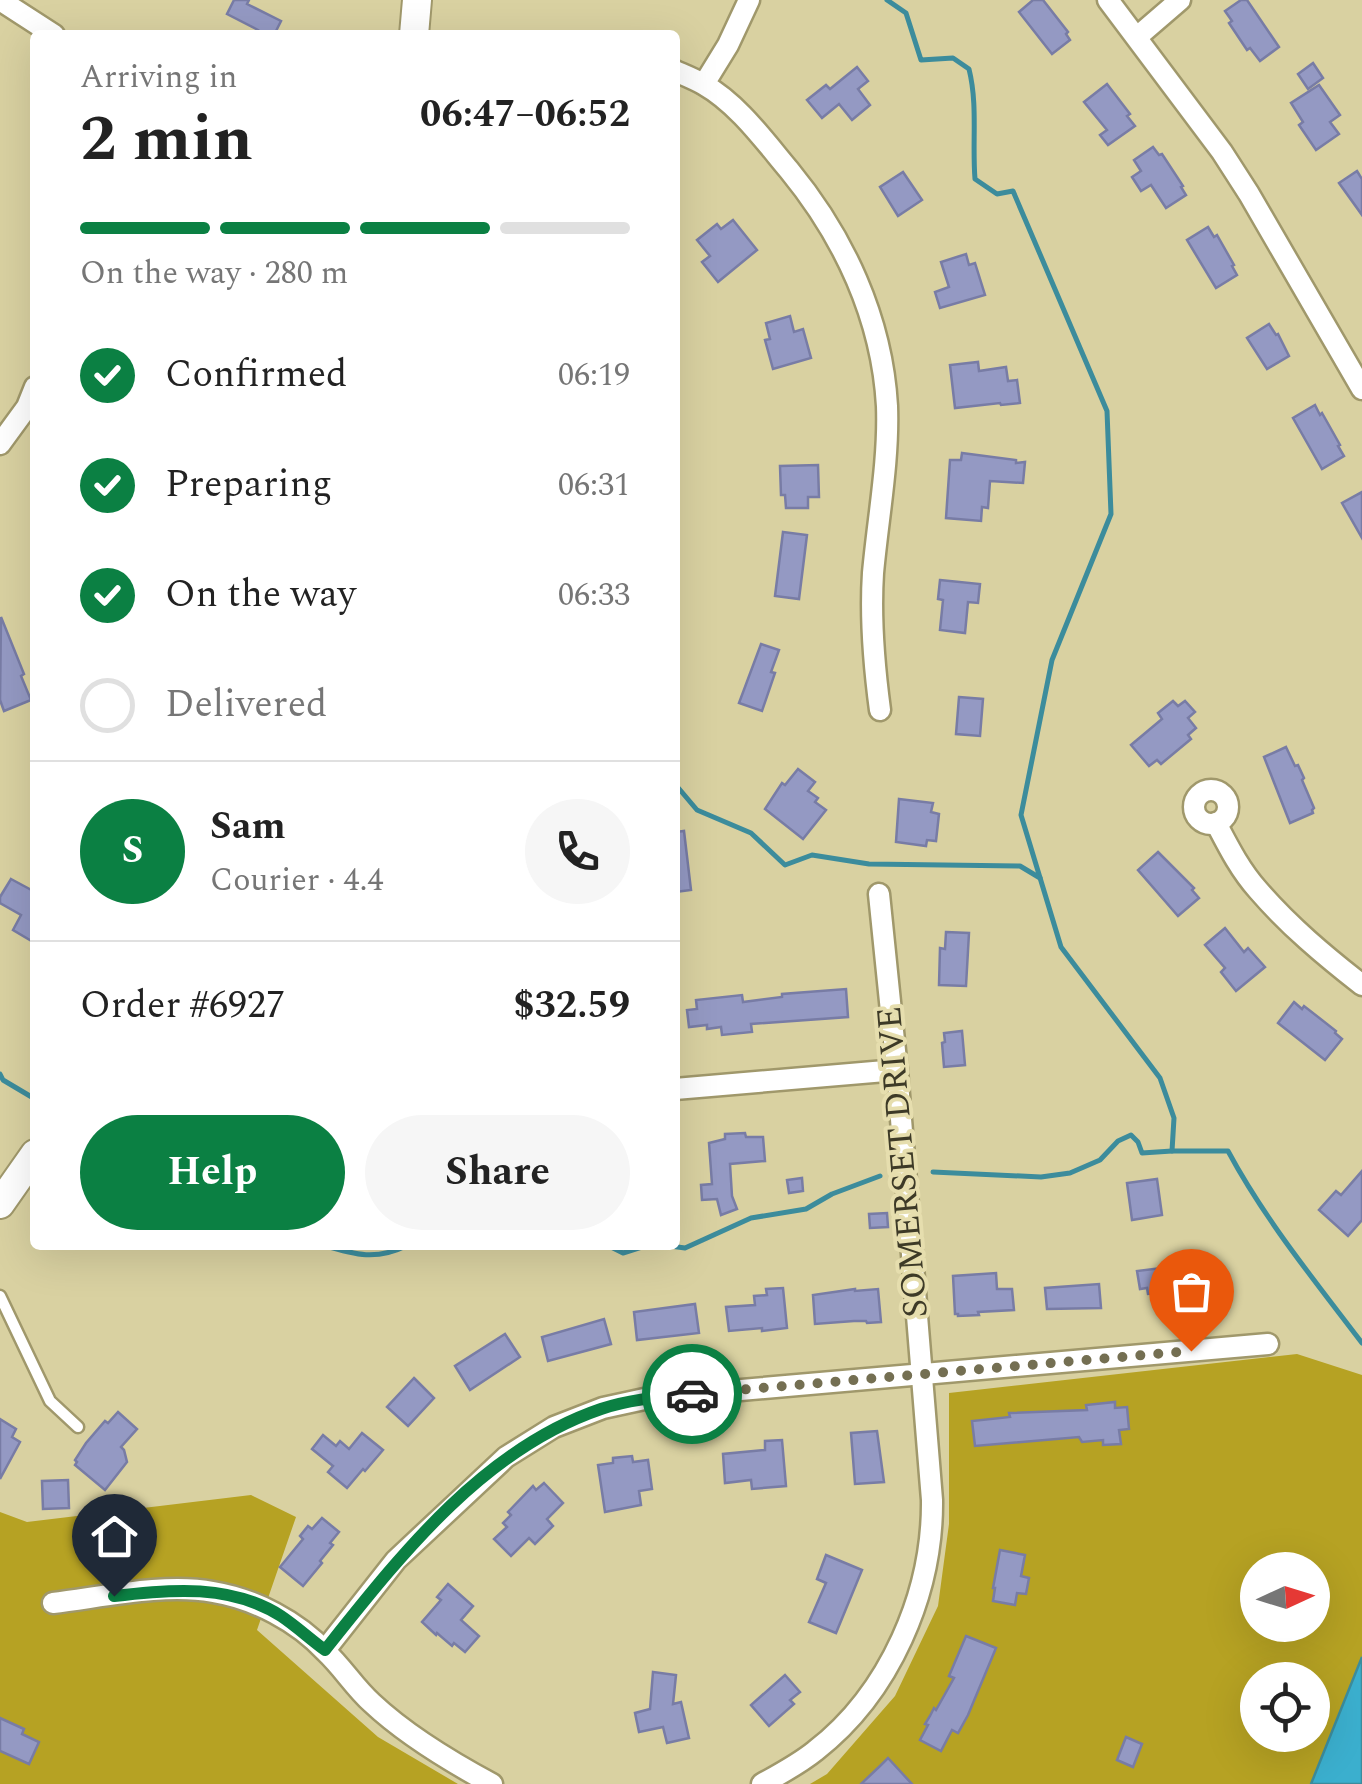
<!DOCTYPE html>
<meta charset="utf-8">
<style>
:root{--surface:#fff;--page:#f6f6f6;--text:#222;--muted:#767676;--line:#e0e0e0;--accent:#0b8043}
body{margin:0;font-family:Spectral,serif;background:var(--page);color:var(--text);height:100vh;display:flex;flex-direction:column;font-size:38px;white-space:nowrap}
*{box-sizing:border-box;margin:0}
p{font-size:32px;color:var(--muted)}
.icon{flex:none;width:55px;height:55px;fill:none;stroke:currentColor;stroke-width:2;stroke-linecap:round;stroke-linejoin:round}
.map{position:relative;flex:1;overflow:hidden}
.panel{position:absolute;left:30px;top:30px;width:650px;height:1220px;display:flex;flex-direction:column;background:var(--surface);border-radius:10px;box-shadow:0 10px 40px #0002}
.panel>*{flex:none}
.needle{width:65px;rotate:86deg}
.buttons{position:absolute;left:1240px;top:1552px;display:grid;gap:20px}
.buttons a{display:grid;place-items:center;width:90px;height:90px;border-radius:50%;background:var(--surface);box-shadow:0 10px 40px #0002;font-size:50px}
.pin{position:absolute;display:grid;place-items:center;width:85px;height:85px;color:#fff;margin:-102px -42px;border-radius:50% 50% 50% 0;rotate:-45deg;box-shadow:0 0 10px #0007}
.pin .icon{rotate:45deg}
.courier{position:absolute;display:grid;place-items:center;width:100px;height:100px;margin:-50px;border:8px solid #0b8043;border-radius:50%;background:#fff;color:#222;box-shadow:0 2px 12px #0007}
.summary em{font-style:normal;font-weight:700}
.summary div{display:flex;flex-direction:column-reverse}
.summary{display:flex;align-items:center;justify-content:space-between;height:170px;padding:0 50px}
h1{font-size:65px;font-weight:700;line-height:75px}
.bar{display:grid;grid-template-columns:repeat(4,1fr);gap:15px 10px;align-content:center;height:120px;padding:0 50px}
.bar i{height:12px;border-radius:8px;background:var(--line)}
.bar .active{background:var(--accent)}
.bar p{grid-column:span 4}
.line{display:flex;align-items:center;gap:25px;padding:0 50px;border-top:2px solid var(--line)}
.line div{flex:1}
.round{display:grid;place-items:center;flex:none;width:105px;height:105px;border-radius:52px;background:var(--page)}
ol{padding:0 50px;list-style:none}
li{display:flex;align-items:center;gap:30px;height:110px}
li p{margin-inline-start:auto}
li .icon{padding:10px;border-radius:50%;background:var(--accent);color:#fff;stroke-width:4}
li:last-child{color:var(--muted)}
li i{width:55px;height:55px;border:5px solid var(--line);border-radius:50%}
.primary-button{display:flex;gap:20px;margin-top:auto;padding:20px 50px}
.primary-button a{flex:1;height:115px;border-radius:60px;background:var(--accent);color:#fff;font-size:40px;font-weight:700;line-height:115px;text-align:center}
.primary-button a+a{background:var(--page);color:var(--text)}
.map>svg:first-child{display:block}
.forest{fill:#b6a223;fill-rule:evenodd}
.water{fill:#3bafce;stroke:#3c8c9c;stroke-width:2.5}
.lines{fill:none;stroke-linecap:round;stroke-linejoin:round}
.stream{stroke:#3c8c9c;stroke-width:5}
.building{fill:#9499c3;stroke:#787ca5;stroke-width:2.5}
.lane-casing{stroke:#a0986b;stroke-width:15}
.street-casing{stroke:#a0986b;stroke-width:25}
.secondary-casing{stroke:#a0986b;stroke-width:32}
.lane{stroke:#fff;stroke-width:10}
.street{stroke:#fff;stroke-width:20}
.secondary{stroke:#fff;stroke-width:28}
.done{stroke:#746f52;stroke-width:10;stroke-dasharray:0 18}
.route{stroke:#0b8043;stroke-width:12}
.labels{text-anchor:middle;dominant-baseline:central;stroke-width:8;stroke-linejoin:round;paint-order:stroke}
.street-label{font-size:35px;fill:#3d3a27;stroke:#e6deae}
</style>
<div class="map">
<svg width="1362" height="1784" viewBox="0 0 1362 1784">
<rect width="100%" height="100%" fill="#d9d1a1"/>
<g class="forest">
<path d="M 1297,1354 L 1362,1375 L 1362,1657 L 1311,1784 L 810,1784 L 827,1774 L 895,1696 L 938,1606 L 949,1524 L 949,1393 ZM 1258,1570 L 1312,1570 L 1312,1625 L 1258,1625 ZM 1258,1680 L 1312,1680 L 1312,1735 L 1258,1735 Z"/>
<polygon points="251,1495 296,1517 257,1630 378,1737 458,1784 0,1784 0,1512 27,1522"/>
</g>
<polygon class="water" points="1362,1657 1362,1784 1311,1784"/>
<g class="lines">
<g class="stream">
<path d="M 887,0 L 906,13 L 921,60 L 953,58 L 969,69 C 978,105 972,142 975,179 L 997,194 L 1013,191 L 1107,411 L 1111,514 L 1052,660 L 1021,815 L 1061,947 L 1160,1078 L 1174,1118 L 1172,1151 L 1228,1151 C 1265,1220 1315,1281 1362,1343"/>
<polyline points="675,784 697,810 751,833 785,865 812,855 869,864 1020,866 1040,878"/>
<polyline points="0,1074 3,1080 35,1099"/>
<polyline points="933,1172 1041,1177 1070,1173 1100,1160 1118,1141 1131,1135 1138,1142 1142,1153 1172,1151"/>
<path d="M 323,1245 C 356,1255 376,1261 408,1245"/>
<polyline points="607,1245 623,1253 648,1245"/>
<polyline points="663,1245 685,1248 751,1218 806,1209 832,1194 880,1176"/>
</g>
</g>
<g class="building">
<polygon points="234,0 249,0 247,4 281,21 274,35 256,35 258,30 227,14"/>
<polygon points="1033,0 1043,0 1068,32 1066,34 1070,40 1052,54 1019,12"/>
<polygon points="1241,0 1247,0 1279,47 1260,61 1250,48 1247,50 1229,23 1232,21 1225,11"/>
<polygon points="1313,63 1323,78 1308,89 1298,74"/>
<polygon points="857,67 868,81 858,89 870,105 852,120 839,104 822,118 807,100 826,85 830,89"/>
<polygon points="1107,84 1130,114 1127,116 1135,126 1108,145 1100,135 1107,130 1084,102"/>
<polygon points="1319,85 1340,115 1330,122 1339,134 1316,150 1299,125 1303,122 1291,103"/>
<polygon points="1153,147 1159,155 1162,154 1183,186 1181,187 1186,195 1166,208 1151,185 1141,191 1132,177 1141,171 1134,160"/>
<polygon points="1357,171 1362,179 1362,215 1339,183"/>
<polygon points="903,172 922,200 898,216 880,187"/>
<polygon points="733,220 757,250 718,282 702,262 710,256 697,240 717,224 721,229"/>
<polygon points="1208,227 1214,237 1217,235 1234,265 1232,266 1237,275 1216,288 1187,240"/>
<polygon points="966,254 969,265 975,263 985,295 940,308 935,292 949,287 941,262"/>
<polygon points="790,316 794,332 803,329 811,358 773,369 765,340 770,339 766,323"/>
<polygon points="1269,324 1276,335 1278,334 1289,356 1267,369 1247,338"/>
<polygon points="978,362 979,371 1006,367 1008,381 1017,380 1020,403 1001,405 1000,403 955,408 950,365"/>
<polygon points="1315,405 1320,415 1322,413 1340,445 1338,446 1344,456 1322,469 1293,418"/>
<polygon points="962,453 1016,460 1016,463 1025,462 1023,483 990,481 988,508 982,507 981,521 946,518 950,460 961,460"/>
<polygon points="818,465 819,497 808,497 808,508 786,508 785,495 781,495 780,466"/>
<polygon points="1362,492 1362,538 1342,503"/>
<polygon points="783,532 807,535 799,599 775,596"/>
<polygon points="940,580 980,584 978,603 968,602 965,633 940,630 943,600 938,599"/>
<polygon points="1,617 24,674 21,676 31,700 4,711 0,700"/>
<polygon points="761,644 779,650 771,672 775,673 762,711 739,703"/>
<polygon points="959,697 983,699 980,736 956,734"/>
<polygon points="1173,701 1178,706 1185,701 1195,712 1188,718 1196,728 1188,735 1191,739 1161,764 1157,760 1149,766 1131,745 1162,719 1158,713"/>
<polygon points="1286,747 1295,766 1298,765 1304,778 1302,780 1314,808 1312,810 1313,813 1290,823 1264,757"/>
<polygon points="798,769 815,782 808,791 818,798 815,802 826,810 803,839 765,809 782,783 785,785"/>
<polygon points="899,799 933,803 931,812 939,814 936,841 927,840 926,846 896,842"/>
<polygon points="684,831 691,890 675,892 675,832"/>
<polygon points="1158,852 1194,888 1192,890 1199,898 1178,916 1138,870"/>
<polygon points="11,879 35,892 35,943 13,930 21,915 0,903 0,897"/>
<polygon points="1225,928 1244,952 1248,948 1265,967 1236,991 1221,972 1225,968 1205,945"/>
<polygon points="946,932 969,933 966,986 939,985 940,948 945,949"/>
<polygon points="846,989 848,1017 751,1024 752,1032 722,1035 721,1027 707,1029 707,1025 689,1027 687,1010 697,1009 696,1000 742,995 743,1002 782,997 782,994"/>
<polygon points="1294,1002 1302,1009 1304,1006 1336,1031 1335,1033 1342,1039 1325,1060 1278,1023"/>
<polygon points="962,1031 965,1065 944,1067 942,1043 945,1042 944,1033"/>
<polygon points="745,1133 746,1137 763,1137 765,1161 730,1164 732,1196 737,1209 721,1215 717,1199 702,1200 701,1185 712,1184 709,1143 725,1139 725,1134"/>
<polygon points="1362,1171 1362,1220 1348,1236 1319,1210 1336,1191 1341,1195"/>
<polygon points="802,1178 803,1191 789,1193 787,1180"/>
<polygon points="1157,1179 1162,1215 1132,1220 1127,1183"/>
<polygon points="887,1213 888,1227 870,1228 869,1214"/>
<polygon points="1196,1260 1200,1291 1184,1293 1184,1290 1148,1294 1147,1288 1140,1289 1137,1271 1178,1266 1178,1263"/>
<polygon points="996,1273 997,1289 1012,1289 1014,1310 978,1312 979,1315 958,1316 958,1314 955,1314 953,1276"/>
<polygon points="1099,1284 1101,1308 1047,1309 1045,1288"/>
<polygon points="783,1288 787,1328 762,1331 762,1328 729,1331 726,1307 755,1305 754,1296 767,1295 766,1289"/>
<polygon points="855,1289 855,1291 878,1289 881,1322 867,1323 866,1321 854,1321 815,1324 813,1295"/>
<polygon points="695,1304 699,1333 637,1340 634,1312"/>
<polygon points="604,1319 611,1344 548,1361 542,1337"/>
<polygon points="505,1334 520,1357 470,1390 455,1366"/>
<polygon points="414,1378 434,1398 408,1426 387,1407"/>
<polygon points="1115,1402 1115,1408 1127,1407 1129,1429 1119,1430 1121,1444 1103,1445 1103,1440 1082,1442 1079,1437 975,1446 972,1421 1010,1417 1009,1413 1087,1410 1086,1405"/>
<polygon points="118,1412 137,1429 121,1447 124,1450 127,1462 105,1490 75,1465 77,1462 75,1460 86,1443 105,1421 108,1423"/>
<polygon points="0,1419 16,1429 12,1437 20,1442 0,1479"/>
<polygon points="877,1431 884,1482 855,1484 851,1433"/>
<polygon points="362,1433 383,1450 365,1471 363,1469 347,1488 328,1472 333,1466 312,1449 323,1435 336,1446 340,1441 349,1449"/>
<polygon points="782,1440 786,1486 752,1489 751,1480 725,1483 723,1454 765,1450 765,1441"/>
<polygon points="632,1456 633,1462 648,1460 652,1489 639,1491 641,1505 605,1512 598,1465 613,1463 613,1458"/>
<polygon points="68,1480 69,1508 43,1509 42,1481"/>
<polygon points="544,1483 563,1503 547,1519 553,1526 535,1544 529,1538 511,1556 494,1539 507,1527 503,1523 511,1515 508,1512 533,1486 536,1490"/>
<polygon points="322,1518 339,1532 330,1543 333,1545 320,1561 322,1563 303,1586 280,1567 303,1539 300,1536 308,1526 312,1529"/>
<polygon points="1000,1550 1025,1555 1021,1576 1029,1578 1026,1594 1017,1593 1015,1605 993,1601 995,1588 993,1588"/>
<polygon points="826,1555 862,1570 836,1633 809,1622 826,1583 817,1579"/>
<polygon points="448,1584 473,1606 461,1620 479,1636 465,1652 454,1643 452,1646 437,1633 436,1635 422,1622 441,1600 437,1597"/>
<polygon points="966,1636 996,1648 968,1715 958,1733 952,1730 941,1751 920,1740 928,1725 925,1724 930,1716 934,1708 936,1710 954,1678 949,1676"/>
<polygon points="653,1672 676,1675 673,1704 681,1702 689,1738 667,1743 663,1727 639,1732 635,1713 650,1709"/>
<polygon points="785,1675 800,1692 790,1700 794,1704 769,1726 751,1705"/>
<polygon points="0,1718 24,1729 22,1734 39,1742 29,1764 0,1751"/>
<polygon points="1126,1737 1142,1744 1133,1767 1117,1760"/>
<polygon points="888,1758 912,1784 861,1784 880,1766"/>
</g>
<g class="lines">
<defs>
<polyline id="lane" points="0,1296 50,1401 78,1427"/>
<g id="street">
<polyline points="0,0 54,35"/>
<polyline points="1108,0 1222,152 1249,194 1362,389"/>
<polyline points="1137,37 1180,0"/>
<path d="M 675,71 C 684,75 694,79 703,84 C 738,104 763,139 789,170 C 844,237 882,318 887,406 C 889,461 878,518 873,573 C 870,619 874,665 880,710"/>
<polyline points="704,84 728,45 749,0"/>
<polyline points="0,444 27,407 35,387"/>
<circle cx="1211" cy="807" r="17"/>
<path d="M 1216,823 C 1228,846 1240,870 1258,890 C 1289,926 1325,956 1362,985"/>
<polyline points="675,1089 897,1070"/>
<path d="M 53,1603 C 103,1597 165,1583 213,1592 C 255,1599 297,1621 326,1652 C 343,1668 355,1688 372,1703 C 406,1735 451,1762 492,1784"/>
<polyline points="325,1650 396,1560 506,1457 554,1427 603,1408 649,1398 1268,1344"/>
<path d="M 762,1784 C 780,1774 799,1764 815,1751 C 890,1693 933,1593 932,1500 L 897,1070 L 879,894"/>
</g>
<g id="secondary">
<polyline points="414,35 417,0"/>
<polyline points="0,1204 35,1154"/>
</g>
</defs>
<use href="#lane" class="lane-casing"/>
<use href="#street" class="street-casing"/>
<use href="#secondary" class="secondary-casing"/>
<use href="#lane" class="lane"/>
<use href="#street" class="street"/>
<use href="#secondary" class="secondary"/>
</g>
<g class="lines">
<polyline class="done" points="692,1394 1191,1351"/>
<path class="route" d="M 114,1596 C 171,1589 231,1584 281,1616 C 296,1626 310,1639 325,1650 C 400,1556 483,1449 601,1409 C 631,1399 662,1397 692,1394"/>
</g>
<g class="labels">
<g class="street-label">
<text transform="translate(903 1162) rotate(-95)">SOMERSET DRIVE</text>
</g>
</g>
</svg>
<div class="buttons">
<a><svg class="needle" viewBox="-14 -14 28 28"><path d="M0-13l5 13h-10z" fill="#e53935"/><path d="M0 13l5-13h-10z" fill="#767676"/></svg></a>
<a><svg class="icon" aria-label="locate" viewBox="0 0 24 24"><circle cx="12" cy="12" r="6"/><path d="M12 2v4M12 18v4M2 12h4M18 12h4"/></svg></a>
</div>
<div class="pin" style="left:1191px;top:1351px;background:#ea580c"><svg class="icon" aria-label="bag" viewBox="0 0 24 24"><path d="M5 8h14l-1 12H6zM9 8a3 3 0 0 1 6 0"/></svg></div>
<div class="pin" style="left:114px;top:1596px;background:#1f2937"><svg class="icon" aria-label="home" viewBox="0 0 24 24"><path d="M3 11l9-7 9 7M6 9v11h12V9"/></svg></div>
<div class="courier" style="left:692px;top:1394px"><svg class="icon" aria-label="car" viewBox="0 0 24 24"><path d="M5 17H2v-5l4-1 3-4h7l3 4 3 1v5h-3M9 17h6M6 11h13"/><circle cx="7" cy="17" r="2"/><circle cx="17" cy="17" r="2"/></svg></div>
<section class="panel">
<div class="summary"><div><h1>2 min</h1><p>Arriving in</p></div><em>06:47–06:52</em></div>
<div class="bar"><i class="active"></i><i class="active"></i><i class="active"></i><i></i><p>On the way · 280 m</p></div>
<ol>
<li><svg class="icon" aria-label="check" viewBox="0 0 24 24"><path d="M5 12l5 5 9-10"/></svg>Confirmed<p>06:19</p></li>
<li><svg class="icon" aria-label="check" viewBox="0 0 24 24"><path d="M5 12l5 5 9-10"/></svg>Preparing<p>06:31</p></li>
<li><svg class="icon" aria-label="check" viewBox="0 0 24 24"><path d="M5 12l5 5 9-10"/></svg>On the way<p>06:33</p></li>
<li><i></i>Delivered</li>
</ol>
<div class="line" style="height:180px"><b class="round" style="background:var(--accent);color:#fff">S</b><div><b>Sam</b><p>Courier · 4.4</p></div><a class="round"><svg class="icon" aria-label="phone" viewBox="0 0 24 24"><path d="M5 4h4l2 5-3 2q2 4 5 5l2-3 5 2v4C11 20 4 13 5 4z"/></svg></a></div>
<div class="line" style="height:130px"><div>Order #6927</div><b>$32.59</b></div>
<div class="primary-button"><a>Help</a><a>Share</a></div>
</section>
</div>
